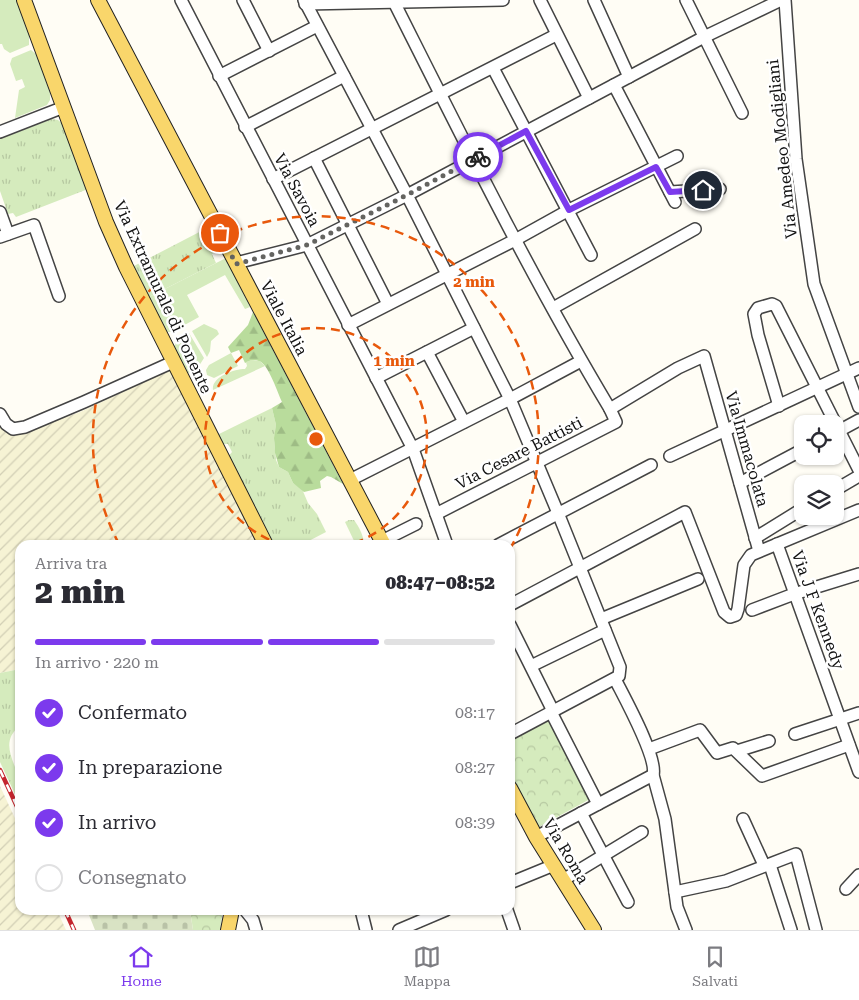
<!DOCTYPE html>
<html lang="it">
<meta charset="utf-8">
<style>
:root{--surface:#fff;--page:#f7f7f7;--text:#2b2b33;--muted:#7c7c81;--line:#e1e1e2;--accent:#7c3aed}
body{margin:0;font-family:"Roboto Serif",serif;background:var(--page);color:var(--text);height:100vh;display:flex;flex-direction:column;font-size:19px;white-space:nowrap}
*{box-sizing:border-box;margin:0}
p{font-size:16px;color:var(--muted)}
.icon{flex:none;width:28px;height:28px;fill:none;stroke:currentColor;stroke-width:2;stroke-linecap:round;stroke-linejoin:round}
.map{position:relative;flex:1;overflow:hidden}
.sheet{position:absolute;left:15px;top:540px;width:500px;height:375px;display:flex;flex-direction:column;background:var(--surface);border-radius:15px;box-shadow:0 1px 4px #0004}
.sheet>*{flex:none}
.tools{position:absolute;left:794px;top:415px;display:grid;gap:10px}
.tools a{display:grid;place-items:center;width:50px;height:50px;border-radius:10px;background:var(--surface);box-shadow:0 1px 4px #0004;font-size:25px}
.pin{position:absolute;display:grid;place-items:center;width:42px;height:42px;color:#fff;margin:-21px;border:2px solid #fff;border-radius:50%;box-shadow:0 1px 5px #0007}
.courier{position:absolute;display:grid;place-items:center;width:50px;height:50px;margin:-25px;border:4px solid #7c3aed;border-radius:50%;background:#fff;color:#222;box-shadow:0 1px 6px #0007}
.head em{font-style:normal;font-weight:800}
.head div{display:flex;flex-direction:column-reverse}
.head{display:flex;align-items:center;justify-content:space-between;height:85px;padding:0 20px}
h1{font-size:32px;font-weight:800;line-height:38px}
.bar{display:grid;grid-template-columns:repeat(4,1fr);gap:8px 5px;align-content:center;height:60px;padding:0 20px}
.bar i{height:6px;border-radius:4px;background:var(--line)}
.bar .current{background:var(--accent)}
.bar p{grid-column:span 4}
ol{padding:0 20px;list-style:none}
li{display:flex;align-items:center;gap:15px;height:55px}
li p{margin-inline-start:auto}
li .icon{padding:5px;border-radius:50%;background:var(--accent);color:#fff;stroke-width:4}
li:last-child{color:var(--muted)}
li i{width:28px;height:28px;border:2px solid var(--line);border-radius:50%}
.menu{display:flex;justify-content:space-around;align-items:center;height:70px;border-top:1px solid var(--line);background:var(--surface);font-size:14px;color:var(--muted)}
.menu a{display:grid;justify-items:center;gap:2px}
.menu .current{color:var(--accent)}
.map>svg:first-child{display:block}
.farmland{fill:url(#farmland-furrows)}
.grass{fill:url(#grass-tufts)}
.forest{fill:url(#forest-firs)}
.cemetery{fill:url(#cemetery-stones)}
.park{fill:url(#park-crowns)}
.garden{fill:#d5ebbd}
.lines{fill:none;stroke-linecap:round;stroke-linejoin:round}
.minor-casing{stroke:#444;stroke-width:14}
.major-casing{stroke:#222;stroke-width:16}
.minor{stroke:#fff;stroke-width:11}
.major{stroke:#f9d66b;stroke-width:14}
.rail-casing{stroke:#c4262e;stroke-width:4.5}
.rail{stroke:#fff;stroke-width:2.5;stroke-dasharray:8;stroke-linecap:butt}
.done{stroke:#646461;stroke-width:5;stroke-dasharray:0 9}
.route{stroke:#7c3aed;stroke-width:6}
.ring{fill:none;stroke:#e8590c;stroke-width:2.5;stroke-dasharray:9 6}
.labels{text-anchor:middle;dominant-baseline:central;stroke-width:5;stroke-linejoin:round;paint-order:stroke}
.street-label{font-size:16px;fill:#111;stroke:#fff}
.centre{fill:#e8590c;stroke:#fff;stroke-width:2.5}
.ring-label{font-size:15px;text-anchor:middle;font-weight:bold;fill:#e8590c;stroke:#fff;stroke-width:5;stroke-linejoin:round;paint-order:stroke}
</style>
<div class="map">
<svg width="859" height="930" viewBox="0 0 859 930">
<defs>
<pattern id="farmland-furrows" width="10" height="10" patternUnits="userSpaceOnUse" patternTransform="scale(1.25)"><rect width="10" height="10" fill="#f6f3d4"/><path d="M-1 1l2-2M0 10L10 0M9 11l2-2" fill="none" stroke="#d2cfb5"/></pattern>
<pattern id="grass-tufts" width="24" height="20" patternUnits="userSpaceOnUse" patternTransform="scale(1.25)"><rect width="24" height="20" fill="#d5ebbd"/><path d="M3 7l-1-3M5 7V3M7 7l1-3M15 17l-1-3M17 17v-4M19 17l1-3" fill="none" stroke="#b6c8a1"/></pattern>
<pattern id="forest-firs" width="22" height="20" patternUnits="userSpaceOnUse" patternTransform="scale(1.25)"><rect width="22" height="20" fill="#b9dc9c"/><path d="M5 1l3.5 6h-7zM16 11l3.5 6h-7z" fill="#9ebc85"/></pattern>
<pattern id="cemetery-stones" width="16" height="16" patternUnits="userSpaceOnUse" patternTransform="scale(1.25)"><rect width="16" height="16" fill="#d9e3c4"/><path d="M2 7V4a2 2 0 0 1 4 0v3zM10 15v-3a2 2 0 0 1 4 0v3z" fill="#b9c2a7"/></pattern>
<pattern id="park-crowns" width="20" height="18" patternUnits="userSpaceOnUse" patternTransform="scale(1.25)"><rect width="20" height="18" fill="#d5ebbd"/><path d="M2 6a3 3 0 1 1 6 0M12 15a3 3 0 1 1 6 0" fill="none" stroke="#b6c8a1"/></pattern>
</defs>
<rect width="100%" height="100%" fill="#fffdf5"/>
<g class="farmland">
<polygon points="170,370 257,545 20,545 20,669 0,673 0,424 14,436 80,412"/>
<polygon points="0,786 20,829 20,910 57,910 66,930 0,930"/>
</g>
<g class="grass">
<polygon points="52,119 58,120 66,127 88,189 16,217 13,213 8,214 0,191 0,139"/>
<polygon points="209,227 221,249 212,254 216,263 147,298 132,267"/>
<polygon points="272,408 276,425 274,442 276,460 279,467 288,472 293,483 302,489 308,503 317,514 326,532 301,545 281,545 279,542 272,543 227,458 232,452 228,444 221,444 217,435"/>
<path d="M 349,520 L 354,520 C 359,527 364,536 364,545 L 356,545 L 345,522 Z"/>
<path d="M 20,669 L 20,726 C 0,741 13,759 19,778 C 22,786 20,797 20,805 L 0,762 L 0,673 Z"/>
</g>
<path class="forest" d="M 253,312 L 343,484 L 331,477 L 327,476 L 320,481 L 321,488 L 304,492 L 293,483 L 288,472 L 279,467 L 275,453 L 274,438 L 276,425 L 272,408 L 282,402 C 278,393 269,367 261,362 C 256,359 250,360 245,363 L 239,350 L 231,353 L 228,347 L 248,325 Z"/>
<polygon class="cemetery" points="87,910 190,910 193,930 95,930"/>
<g class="park">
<polygon points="547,719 592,798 537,828 510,776 510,740"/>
<polygon points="190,910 223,910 220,930 193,930"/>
</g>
<g class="garden">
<polygon points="0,0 17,0 29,34 29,45 10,53 4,49 2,44 0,44"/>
<polygon points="31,50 37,55 50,93 50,100 47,105 15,118 19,90 25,87 22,79 16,81 10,64 12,58"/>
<polygon points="226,258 250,307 245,309 225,275 187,295 199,317 172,332 164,332 147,298"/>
<polygon points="204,324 217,330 219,334 211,341 210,351 207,357 192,331"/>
<polygon points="189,333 204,358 197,369 186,374 172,348 175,345 177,340"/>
<polygon points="231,353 238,366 214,378 207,375 206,370 209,365"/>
<path d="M 251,360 L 260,361 L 265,366 L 213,390 C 211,377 234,369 245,369 L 247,366 L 246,362 Z"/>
</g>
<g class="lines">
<defs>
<g id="minor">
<polyline points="181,0 413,449 447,545"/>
<polyline points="243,0 269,51"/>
<polyline points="304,0 407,195 510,399 558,513 620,667 619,676 510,734"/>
<polyline points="540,0 589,98"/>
<polyline points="594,0 629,77"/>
<polyline points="686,0 742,113"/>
<polyline points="785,0 796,159 814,284 859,407"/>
<path d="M 394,2 C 463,139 531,277 610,409"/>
<polyline points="305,4 503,0"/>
<polyline points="493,68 591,255"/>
<polyline points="219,76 317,26"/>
<polyline points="614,85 675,202"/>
<polyline points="245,127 344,76"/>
<polyline points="0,132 64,107"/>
<polyline points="314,158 388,304"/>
<polyline points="273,179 556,35"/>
<polyline points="670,192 720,189"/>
<polyline points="0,212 8,234"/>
<polyline points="0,237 34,225 59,296"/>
<polyline points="236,263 307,245 407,195 704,37 781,0"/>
<polyline points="553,308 695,229"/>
<polyline points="348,325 515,240 569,210 677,156"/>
<polyline points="427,352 464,422"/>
<polyline points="376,378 474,328"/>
<polyline points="779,406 758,335 754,314 758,308 772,304 776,306 859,470"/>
<polyline points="0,414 6,424 13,429 25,427 84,402 173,362"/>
<polyline points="835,433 859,420"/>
<polyline points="670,456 859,368"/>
<polyline points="350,480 510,399 581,361"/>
<polyline points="740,483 802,450"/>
<polyline points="835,490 859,476"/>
<polyline points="436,514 616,422 610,409 678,368 704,356 759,551"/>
<polyline points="755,538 802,509"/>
<polyline points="382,541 416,524"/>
<polyline points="777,544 859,772"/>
<polyline points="498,545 651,465"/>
<polyline points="510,605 685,512 724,612 730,617 736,615 738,609 744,565 751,555 859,510"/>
<polyline points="752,610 794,594 859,574"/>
<polyline points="601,619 698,579"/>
<polyline points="510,625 551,707 551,712 598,804"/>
<polyline points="531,666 605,630"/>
<path d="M 615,679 C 624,697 658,758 653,775 L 665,819 L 677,907 L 686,930"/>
<polyline points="795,734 859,713"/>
<polyline points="649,749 700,730 717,753 733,748 762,776 849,745"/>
<polyline points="737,751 769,741"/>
<polyline points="581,813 628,902"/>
<polyline points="743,819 764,865"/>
<polyline points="536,837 653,775"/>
<polyline points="770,865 791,930"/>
<polyline points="563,880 642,832"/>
<polyline points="510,883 554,865"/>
<polyline points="846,889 859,875"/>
<polyline points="675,892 726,881 796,854 816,930"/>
<polyline points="245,910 253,920 256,930"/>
<polyline points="361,910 366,930"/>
<polyline points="507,910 514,930"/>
<polyline points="399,930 446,910"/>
</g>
<g id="major">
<polyline points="24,0 106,222 126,267 266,545"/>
<polyline points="98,0 384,545"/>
<polyline points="510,788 536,837 594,930"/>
<polyline points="228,930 232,910"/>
</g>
</defs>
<use href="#minor" class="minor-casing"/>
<use href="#major" class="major-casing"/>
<use href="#minor" class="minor"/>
<use href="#major" class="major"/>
<defs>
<g id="rail">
<polyline points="0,770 20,813"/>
<polyline points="65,910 74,930"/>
</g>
</defs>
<use href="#rail" class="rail-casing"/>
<use href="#rail" class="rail"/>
</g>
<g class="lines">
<polyline class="done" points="220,233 236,264 307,245 407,195 478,157"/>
<polyline class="route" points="478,157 526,131 569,210 656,167 670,192 703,190"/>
</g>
<g class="ring">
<path d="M283 545A111 111 0 1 1 349 545"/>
<path d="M119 544A223 223 0 1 1 510 549"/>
</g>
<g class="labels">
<g class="street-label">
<text transform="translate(782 149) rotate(-96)">Via Amedeo Modigliani</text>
<text transform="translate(297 190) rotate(62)">Via Savoia</text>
<text transform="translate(163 297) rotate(65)">Via Extramurale di Ponente</text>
<text transform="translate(284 318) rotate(62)">Viale Italia</text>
<text transform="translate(747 449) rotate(74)">Via Immacolata</text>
<text transform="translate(519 453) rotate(-27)">Via Cesare Battisti</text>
<text transform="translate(818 610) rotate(70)">Via J F Kennedy</text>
<text transform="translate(566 851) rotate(59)">Via Roma</text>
</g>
</g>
<circle cx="316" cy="439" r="8" class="centre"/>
<g class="ring-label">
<text x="474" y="287">2 min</text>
<text x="394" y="366">1 min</text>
</g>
</svg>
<div class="tools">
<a><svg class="icon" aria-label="locate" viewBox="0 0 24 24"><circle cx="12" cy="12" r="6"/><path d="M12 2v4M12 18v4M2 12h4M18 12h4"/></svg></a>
<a><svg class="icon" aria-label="layers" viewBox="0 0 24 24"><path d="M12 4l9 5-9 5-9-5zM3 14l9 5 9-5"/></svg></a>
</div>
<div class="pin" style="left:220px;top:233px;background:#ea580c"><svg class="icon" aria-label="bag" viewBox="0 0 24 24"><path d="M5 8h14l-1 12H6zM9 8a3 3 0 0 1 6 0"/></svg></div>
<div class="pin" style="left:703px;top:190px;background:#1f2937"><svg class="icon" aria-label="home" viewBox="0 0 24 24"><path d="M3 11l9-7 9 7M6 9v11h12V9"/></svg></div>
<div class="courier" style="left:478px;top:157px"><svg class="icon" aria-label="bike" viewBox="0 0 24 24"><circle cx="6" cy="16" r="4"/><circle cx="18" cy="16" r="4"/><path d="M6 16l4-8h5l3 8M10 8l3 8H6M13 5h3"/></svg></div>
<section class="sheet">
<div class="head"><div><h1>2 min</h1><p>Arriva tra</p></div><em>08:47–08:52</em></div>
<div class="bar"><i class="current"></i><i class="current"></i><i class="current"></i><i></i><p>In arrivo · 220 m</p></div>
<ol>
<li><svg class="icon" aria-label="check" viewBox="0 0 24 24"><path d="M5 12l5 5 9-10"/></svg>Confermato<p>08:17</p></li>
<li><svg class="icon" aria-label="check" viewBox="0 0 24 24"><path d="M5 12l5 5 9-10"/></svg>In preparazione<p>08:27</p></li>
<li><svg class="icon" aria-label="check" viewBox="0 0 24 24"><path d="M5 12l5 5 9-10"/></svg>In arrivo<p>08:39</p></li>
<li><i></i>Consegnato</li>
</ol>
</section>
</div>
<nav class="menu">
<a class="current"><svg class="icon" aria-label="home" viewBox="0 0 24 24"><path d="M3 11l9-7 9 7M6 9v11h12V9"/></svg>Home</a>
<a><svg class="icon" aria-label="map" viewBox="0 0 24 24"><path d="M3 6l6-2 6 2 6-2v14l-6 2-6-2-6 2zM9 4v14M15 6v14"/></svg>Mappa</a>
<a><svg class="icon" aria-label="saved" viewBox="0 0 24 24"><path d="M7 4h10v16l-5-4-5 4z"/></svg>Salvati</a>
</nav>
